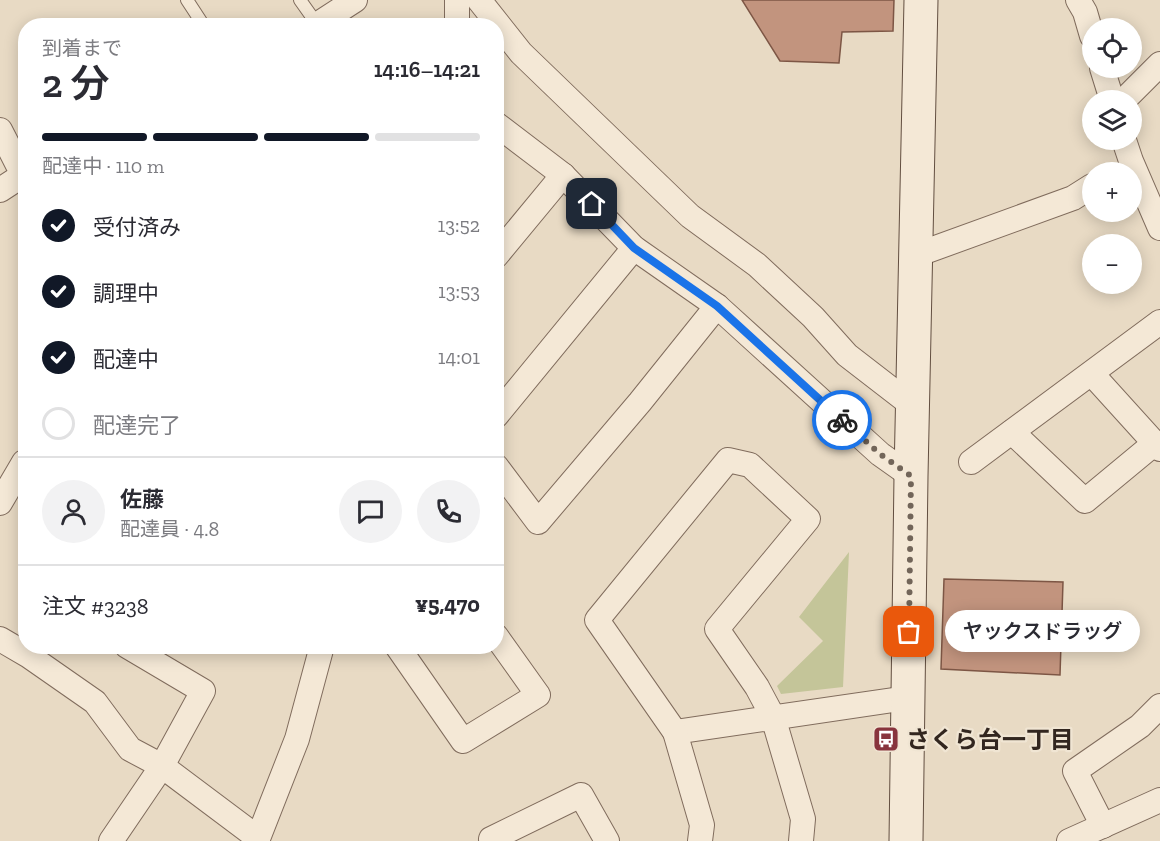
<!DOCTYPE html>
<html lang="ja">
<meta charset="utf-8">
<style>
:root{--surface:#fff;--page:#f2f2f3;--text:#2b2b33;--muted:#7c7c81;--line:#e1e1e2;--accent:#111827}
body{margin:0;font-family:"Zilla Slab","Noto Sans JP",serif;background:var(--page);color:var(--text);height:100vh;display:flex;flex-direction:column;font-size:22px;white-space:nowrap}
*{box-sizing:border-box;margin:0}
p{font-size:20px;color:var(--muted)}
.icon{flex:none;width:33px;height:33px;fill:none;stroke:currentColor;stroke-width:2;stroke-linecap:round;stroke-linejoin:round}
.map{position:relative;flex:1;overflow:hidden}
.panel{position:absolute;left:18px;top:18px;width:486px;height:636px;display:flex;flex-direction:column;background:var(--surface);border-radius:24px;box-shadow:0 3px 15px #0003}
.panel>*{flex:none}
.tools{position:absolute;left:1082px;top:18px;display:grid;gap:12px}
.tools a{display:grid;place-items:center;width:60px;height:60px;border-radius:50%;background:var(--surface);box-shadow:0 3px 15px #0003;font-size:30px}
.pin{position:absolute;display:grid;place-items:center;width:51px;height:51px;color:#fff;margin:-26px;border-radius:12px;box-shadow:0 3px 9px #0006}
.courier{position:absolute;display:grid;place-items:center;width:60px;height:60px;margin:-30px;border:4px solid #1a73e8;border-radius:50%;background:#fff;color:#222;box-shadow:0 2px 8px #0007}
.bubble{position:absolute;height:42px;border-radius:21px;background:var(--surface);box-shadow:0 3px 15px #0003;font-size:20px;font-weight:600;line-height:42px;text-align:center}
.summary em{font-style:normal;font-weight:600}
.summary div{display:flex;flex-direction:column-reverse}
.summary{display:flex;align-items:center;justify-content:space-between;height:102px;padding:0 24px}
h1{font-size:39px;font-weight:600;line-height:45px}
.bar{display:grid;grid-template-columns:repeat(4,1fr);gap:9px 6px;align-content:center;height:72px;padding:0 24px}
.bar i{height:8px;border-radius:4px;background:var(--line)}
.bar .current{background:var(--accent)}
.bar p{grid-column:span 4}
.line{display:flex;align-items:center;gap:15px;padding:0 24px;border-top:2px solid var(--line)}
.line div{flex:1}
.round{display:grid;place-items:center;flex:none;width:63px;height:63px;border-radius:32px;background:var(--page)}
ol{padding:0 24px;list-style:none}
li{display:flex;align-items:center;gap:18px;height:66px}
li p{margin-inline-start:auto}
li .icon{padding:6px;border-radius:50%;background:var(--accent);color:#fff;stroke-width:4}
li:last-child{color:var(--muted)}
li i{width:33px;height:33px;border:3px solid var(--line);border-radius:50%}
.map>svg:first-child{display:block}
.green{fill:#c4c599}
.building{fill:#c2947e;stroke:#7d5645;stroke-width:1.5}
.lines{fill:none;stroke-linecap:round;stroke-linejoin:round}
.lane-casing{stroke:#806c5d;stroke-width:14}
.street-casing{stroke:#806c5d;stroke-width:26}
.secondary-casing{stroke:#624e40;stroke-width:35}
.lane{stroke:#f4e8d6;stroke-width:12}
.street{stroke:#f4e8d6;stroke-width:24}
.secondary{stroke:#f4e8d6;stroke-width:33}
.done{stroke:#726559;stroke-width:6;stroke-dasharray:0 10.8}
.route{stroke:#1a73e8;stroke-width:8}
.labels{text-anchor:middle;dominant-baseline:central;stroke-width:4.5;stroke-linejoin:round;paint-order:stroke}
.poi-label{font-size:24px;font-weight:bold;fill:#32261f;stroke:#f0e5d3;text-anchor:start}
</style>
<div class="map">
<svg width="1160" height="841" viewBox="0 0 1160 841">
<rect width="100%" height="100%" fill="#e8dac4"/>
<polygon class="green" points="849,552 843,687 781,694 777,686 823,641 799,617"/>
<g class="building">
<polygon points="742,0 894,0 893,31 842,32 839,63 780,61"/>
<polygon points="944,579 1063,582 1060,675 941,669"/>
</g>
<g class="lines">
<defs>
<g id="lane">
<polyline points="187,0 204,26"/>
<polyline points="300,0 317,24"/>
</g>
<g id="street">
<polyline points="479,0 521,53 690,216 757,265 813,317 847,355 913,406"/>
<polyline points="1078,0 1085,12 1092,36"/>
<polyline points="315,26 355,0"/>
<polyline points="457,26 457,0"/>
<polyline points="1102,68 1112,100"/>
<polyline points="1124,100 1160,64"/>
<polyline points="496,124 563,175 634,248 717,306 880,454 911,476"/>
<polyline points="0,130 23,175 0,190"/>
<polyline points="1124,140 1131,161 1160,228"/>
<polyline points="916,255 1073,198 1092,186"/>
<polyline points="496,256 563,175"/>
<polyline points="1092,374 1160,449"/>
<polyline points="496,416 634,248"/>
<polyline points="1012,432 1085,501 1155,443"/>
<polyline points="971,462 1160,322"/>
<polyline points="496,466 538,522 640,402 717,306"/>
<polyline points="0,503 24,462 26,464"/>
<polyline points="0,639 29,656 95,702 130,749 162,766 258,838"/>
<polyline points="397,646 463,741 538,695 496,636"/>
<polyline points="675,732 907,698"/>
<polyline points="1103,826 1075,771 1140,726 1160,706"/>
<polyline points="111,841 162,766 203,691 127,646"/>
<polyline points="257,841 297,739 322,646"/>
<polyline points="492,841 491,839 581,795 607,841"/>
<polyline points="700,841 702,825 675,732 597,620 728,460 750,465 808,519 717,629 757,687 773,717 803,819 801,841"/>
<polyline points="1069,841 1160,800"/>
</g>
<polyline id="secondary" points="906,841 911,476 921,0"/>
</defs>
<use href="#lane" class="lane-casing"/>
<use href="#street" class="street-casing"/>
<use href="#secondary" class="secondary-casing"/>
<use href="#lane" class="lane"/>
<use href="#street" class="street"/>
<use href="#secondary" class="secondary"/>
</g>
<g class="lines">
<polyline class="done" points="842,420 880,454 911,476 909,632"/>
<polyline class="route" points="592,204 634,248 717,306 842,420"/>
</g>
<defs>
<symbol id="bus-square" viewBox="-11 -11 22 22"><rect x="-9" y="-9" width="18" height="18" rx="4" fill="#88343d" stroke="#f0e5d3"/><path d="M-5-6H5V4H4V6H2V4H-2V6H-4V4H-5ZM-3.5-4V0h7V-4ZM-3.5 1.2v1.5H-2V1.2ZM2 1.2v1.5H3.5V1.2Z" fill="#fff"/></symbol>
</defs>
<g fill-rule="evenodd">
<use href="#bus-square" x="871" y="724" width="30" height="30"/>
</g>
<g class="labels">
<g class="poi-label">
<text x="906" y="739">さくら台一丁目</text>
</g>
</g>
</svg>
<div class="tools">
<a><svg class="icon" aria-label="locate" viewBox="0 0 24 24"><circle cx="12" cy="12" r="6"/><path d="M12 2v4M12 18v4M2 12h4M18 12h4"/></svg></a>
<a><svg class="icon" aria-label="layers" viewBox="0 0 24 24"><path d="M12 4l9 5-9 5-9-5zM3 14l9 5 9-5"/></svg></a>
<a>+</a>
<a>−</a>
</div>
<div class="pin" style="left:909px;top:632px;background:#ea580c"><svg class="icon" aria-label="bag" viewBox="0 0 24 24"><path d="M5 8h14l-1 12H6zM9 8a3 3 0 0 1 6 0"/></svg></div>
<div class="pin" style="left:592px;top:204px;background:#1f2937"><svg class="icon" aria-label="home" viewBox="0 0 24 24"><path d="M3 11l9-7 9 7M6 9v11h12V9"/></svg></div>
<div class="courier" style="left:842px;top:420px"><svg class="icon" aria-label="bike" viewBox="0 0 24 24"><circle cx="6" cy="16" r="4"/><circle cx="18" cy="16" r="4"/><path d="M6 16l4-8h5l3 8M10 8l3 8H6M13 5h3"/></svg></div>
<div class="bubble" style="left:945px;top:610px;width:195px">ヤックスドラッグ</div>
<section class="panel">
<div class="summary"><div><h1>2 分</h1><p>到着まで</p></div><em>14:16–14:21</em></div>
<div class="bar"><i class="current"></i><i class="current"></i><i class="current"></i><i></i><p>配達中 · 110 m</p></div>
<ol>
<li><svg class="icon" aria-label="check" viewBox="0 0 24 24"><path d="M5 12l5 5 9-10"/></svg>受付済み<p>13:52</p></li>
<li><svg class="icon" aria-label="check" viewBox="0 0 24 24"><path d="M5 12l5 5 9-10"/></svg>調理中<p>13:53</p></li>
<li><svg class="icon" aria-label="check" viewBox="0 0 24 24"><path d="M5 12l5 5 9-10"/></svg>配達中<p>14:01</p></li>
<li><i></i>配達完了</li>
</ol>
<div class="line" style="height:108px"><a class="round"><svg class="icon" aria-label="person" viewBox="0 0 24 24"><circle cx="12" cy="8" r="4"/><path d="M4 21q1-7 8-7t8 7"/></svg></a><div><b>佐藤</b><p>配達員 · 4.8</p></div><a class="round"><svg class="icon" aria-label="chat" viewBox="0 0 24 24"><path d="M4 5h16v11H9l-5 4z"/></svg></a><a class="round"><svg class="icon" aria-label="phone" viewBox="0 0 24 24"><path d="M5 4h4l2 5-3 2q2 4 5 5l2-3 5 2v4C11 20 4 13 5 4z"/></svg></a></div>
<div class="line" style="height:78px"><div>注文 #3238</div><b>¥5,470</b></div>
</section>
</div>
